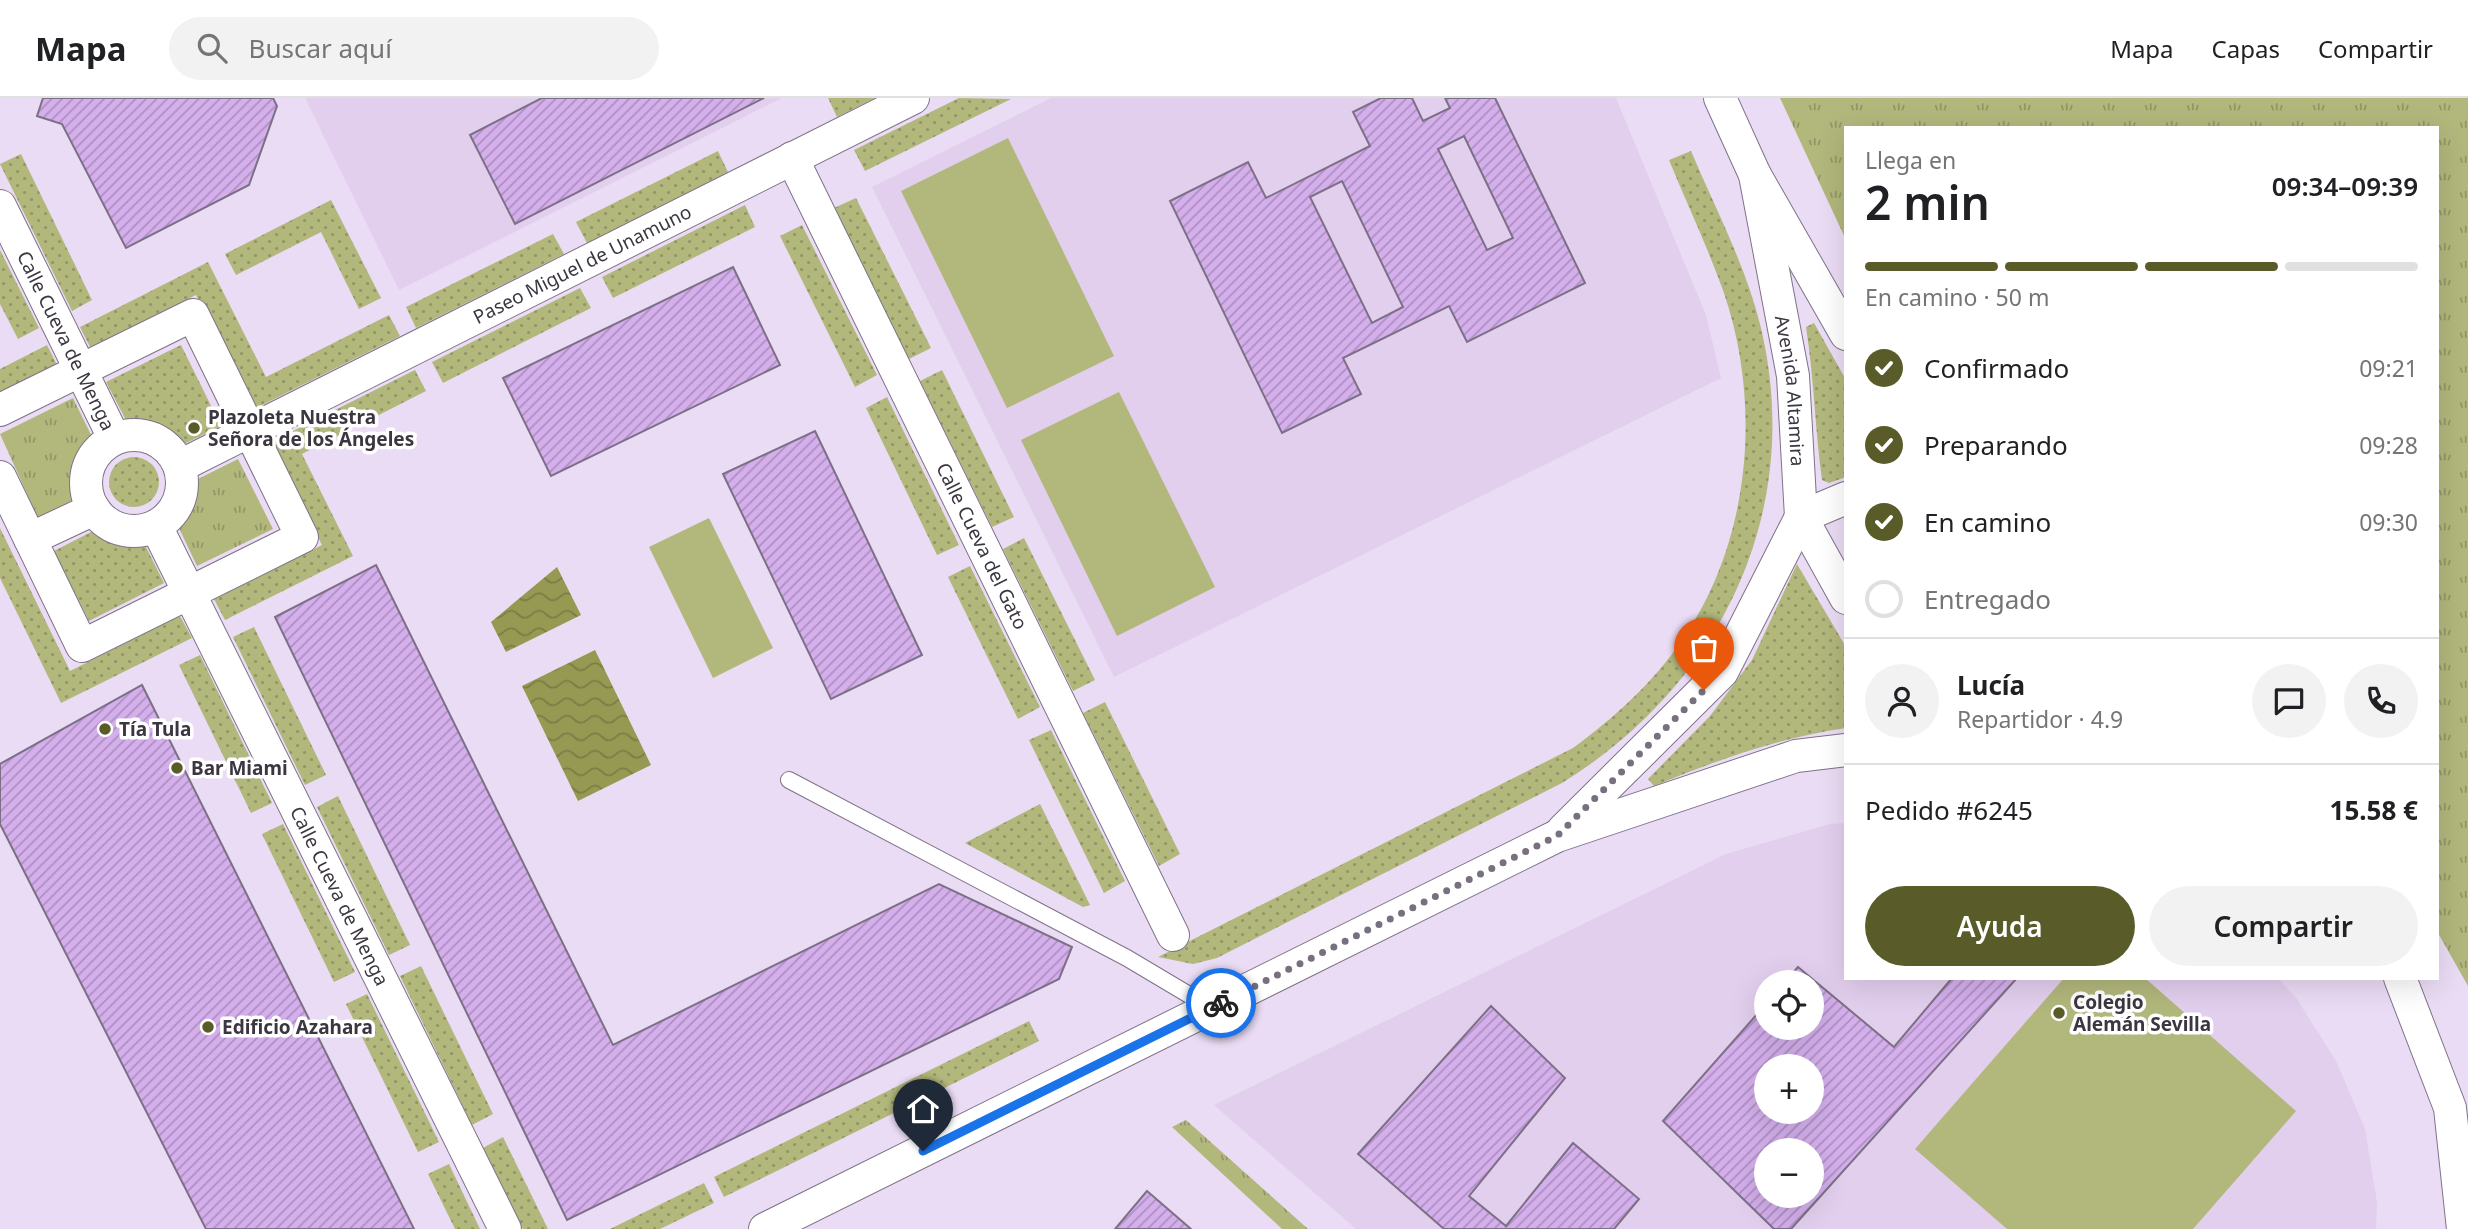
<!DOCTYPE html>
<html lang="es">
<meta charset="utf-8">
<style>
:root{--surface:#fff;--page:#f2f2f2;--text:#202124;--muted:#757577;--line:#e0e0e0;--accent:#595c29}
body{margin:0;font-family:"Noto Sans",sans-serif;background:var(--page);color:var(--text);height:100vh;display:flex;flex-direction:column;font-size:26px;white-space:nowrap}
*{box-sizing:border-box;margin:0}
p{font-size:23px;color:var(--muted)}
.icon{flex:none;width:38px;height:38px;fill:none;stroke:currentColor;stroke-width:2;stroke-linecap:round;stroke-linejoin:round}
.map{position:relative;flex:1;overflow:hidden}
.panel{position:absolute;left:1844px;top:28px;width:595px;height:854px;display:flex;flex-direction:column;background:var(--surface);border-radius:0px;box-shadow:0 7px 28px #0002}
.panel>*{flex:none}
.buttons{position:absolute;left:1754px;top:872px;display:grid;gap:14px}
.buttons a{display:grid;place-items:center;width:70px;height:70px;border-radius:50%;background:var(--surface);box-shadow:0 7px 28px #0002;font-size:35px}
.pin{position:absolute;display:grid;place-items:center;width:60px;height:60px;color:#fff;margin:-72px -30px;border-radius:50% 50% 50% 0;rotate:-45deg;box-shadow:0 0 7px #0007}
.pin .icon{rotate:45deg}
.courier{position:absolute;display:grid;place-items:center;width:70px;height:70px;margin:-35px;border:5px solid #1a73e8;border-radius:50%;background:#fff;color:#222;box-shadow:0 2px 9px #0007}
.head em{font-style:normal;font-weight:600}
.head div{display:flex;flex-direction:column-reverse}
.head{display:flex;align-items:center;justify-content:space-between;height:119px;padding:0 21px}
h1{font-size:46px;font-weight:600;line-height:52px}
.bar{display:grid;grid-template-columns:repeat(4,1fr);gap:10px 7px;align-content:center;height:84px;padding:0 21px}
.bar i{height:9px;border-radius:5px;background:var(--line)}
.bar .active{background:var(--accent)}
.bar p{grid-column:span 4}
.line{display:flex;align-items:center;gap:18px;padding:0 21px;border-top:2px solid var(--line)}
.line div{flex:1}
.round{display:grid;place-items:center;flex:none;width:74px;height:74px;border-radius:37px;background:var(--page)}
ol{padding:0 21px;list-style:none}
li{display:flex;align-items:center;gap:21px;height:77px}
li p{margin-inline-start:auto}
li .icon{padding:7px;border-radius:50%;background:var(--accent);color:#fff;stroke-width:4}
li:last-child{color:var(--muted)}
li i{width:38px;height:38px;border:4px solid var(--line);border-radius:50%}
.cta{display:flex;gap:14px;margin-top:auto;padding:14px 21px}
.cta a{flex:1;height:80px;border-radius:42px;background:var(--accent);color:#fff;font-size:28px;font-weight:600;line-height:80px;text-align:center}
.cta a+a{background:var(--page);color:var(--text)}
header{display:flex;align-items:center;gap:42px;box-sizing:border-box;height:98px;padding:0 35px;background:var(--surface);border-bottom:2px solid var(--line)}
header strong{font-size:33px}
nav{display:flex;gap:38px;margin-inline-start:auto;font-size:24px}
.search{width:490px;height:63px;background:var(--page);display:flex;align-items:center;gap:18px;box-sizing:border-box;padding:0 24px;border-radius:38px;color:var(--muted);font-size:26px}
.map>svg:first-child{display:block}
.built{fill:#e2cfee;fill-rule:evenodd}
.grass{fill:url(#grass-dots)}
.park{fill:url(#park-tufts)}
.pitch{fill:#b2b77c}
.water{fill:url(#water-waves)}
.building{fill:url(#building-hatch);stroke:#7d7086;stroke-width:2;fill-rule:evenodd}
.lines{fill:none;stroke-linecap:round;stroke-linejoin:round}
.lane-casing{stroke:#7f7288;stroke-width:18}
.street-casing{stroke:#7f7288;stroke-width:34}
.lane{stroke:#fff;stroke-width:16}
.street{stroke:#fff;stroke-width:32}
.done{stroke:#79707f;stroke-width:7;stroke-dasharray:0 12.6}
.route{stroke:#1a73e8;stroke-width:9}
.poi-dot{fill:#595c29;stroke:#fff;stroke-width:2.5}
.labels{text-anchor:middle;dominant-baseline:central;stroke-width:7;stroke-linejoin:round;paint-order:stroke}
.street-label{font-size:19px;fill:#3c3640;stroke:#fff}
.poi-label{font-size:19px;font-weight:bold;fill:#3c3640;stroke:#fff;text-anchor:start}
</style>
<header>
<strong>Mapa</strong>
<div class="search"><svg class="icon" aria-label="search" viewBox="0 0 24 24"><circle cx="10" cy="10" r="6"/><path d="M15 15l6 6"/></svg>Buscar aquí</div>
<nav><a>Mapa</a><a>Capas</a><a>Compartir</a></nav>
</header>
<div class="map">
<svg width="2468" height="1131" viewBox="0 0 2468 1131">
<defs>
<pattern id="grass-dots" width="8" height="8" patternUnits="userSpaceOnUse" patternTransform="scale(1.75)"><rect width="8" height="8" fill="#b2b77c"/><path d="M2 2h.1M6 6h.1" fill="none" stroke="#929667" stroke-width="1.8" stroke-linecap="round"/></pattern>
<pattern id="park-tufts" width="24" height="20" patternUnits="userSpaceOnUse" patternTransform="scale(1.75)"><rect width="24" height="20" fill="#b2b77c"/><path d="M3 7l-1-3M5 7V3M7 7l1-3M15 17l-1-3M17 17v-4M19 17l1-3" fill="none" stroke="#929667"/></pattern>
<pattern id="water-waves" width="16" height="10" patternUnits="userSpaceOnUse" patternTransform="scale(1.75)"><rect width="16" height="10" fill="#959952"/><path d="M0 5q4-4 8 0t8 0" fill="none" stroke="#7b7e45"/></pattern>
<pattern id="building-hatch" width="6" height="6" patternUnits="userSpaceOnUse" patternTransform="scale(1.75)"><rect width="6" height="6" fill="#d4afec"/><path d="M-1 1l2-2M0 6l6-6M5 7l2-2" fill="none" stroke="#ad8fc1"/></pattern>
</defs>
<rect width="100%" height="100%" fill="#eadcf4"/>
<g class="built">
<polygon points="305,0 782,0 399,192"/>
<polygon points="1051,0 1616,0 1706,217 1721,280 1114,579 872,89"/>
<path d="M 1846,725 L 1846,880 L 2278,880 L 2297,901 L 2336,963 L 2365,1031 L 2377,1104 L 2376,1131 L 1356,1131 L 1214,1007 L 1726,756 L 1830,726 ZM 1766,884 L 1811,884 L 1811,929 L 1766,929 ZM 1766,968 L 1811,968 L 1811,1013 L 1766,1013 ZM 1766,1052 L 1811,1052 L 1811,1097 L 1766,1097 Z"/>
</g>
<g class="grass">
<polygon points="828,0 875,0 837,19"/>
<polygon points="959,0 1011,1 865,73 854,52"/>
<polygon points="718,53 728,74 587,145 576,124"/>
<path d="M 1691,53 C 1715,110 1745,166 1760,226 C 1806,412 1721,587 1562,685 L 1217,860 L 1193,866 L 1158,859 L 1573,650 C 1615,619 1653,585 1682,542 C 1751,443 1762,307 1724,195 C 1708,150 1687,106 1669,62 Z"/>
<polygon points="21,56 92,202 72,213 0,66"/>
<polygon points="856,100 931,250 909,261 834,110"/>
<polygon points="331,102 381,200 359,211 321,134 236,177 225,156"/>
<polygon points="745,107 755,129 613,200 602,179"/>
<polygon points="802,127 877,277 855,289 780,138"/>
<polygon points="553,136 564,156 416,230 406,209"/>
<polygon points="0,152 39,230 18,241 0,206"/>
<polygon points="208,164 266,279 389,217 400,238 254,311 196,197 90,249 80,229"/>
<polygon points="580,190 591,210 443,285 432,264"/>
<path d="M 1814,225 L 1846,282 L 1846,379 L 1829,385 L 1822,382 C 1815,331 1814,280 1806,229 Z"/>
<polygon points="47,247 57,267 0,295 0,271"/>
<path d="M 181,247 L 221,328 L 182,347 C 165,331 151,325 127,324 L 106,284 Z"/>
<polygon points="415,272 426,293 302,356 353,458 225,522 214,501 322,447 271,344"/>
<polygon points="942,272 1014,419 992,429 920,283"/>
<polygon points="887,299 959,447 937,457 866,310"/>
<circle cx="134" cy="384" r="25"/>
<polygon points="0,430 70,573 180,518 192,540 61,605 0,480"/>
<path d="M 95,432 C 112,443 124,448 144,445 L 164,485 L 89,523 L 54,453 Z"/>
<polygon points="1024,440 1095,582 1073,593 1003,451"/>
<path d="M 1797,466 L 1846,549 L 1846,630 C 1778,640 1717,662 1654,688 L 1648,681 L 1710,618 L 1752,562 Z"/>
<polygon points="970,468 1040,609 1018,621 948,479"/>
<polygon points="254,529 326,677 305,687 233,539"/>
<polygon points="200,557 272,705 251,715 179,567"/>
<polygon points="1105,604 1180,756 1159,768 1083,615"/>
<polygon points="1051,632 1125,783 1104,795 1029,642"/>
<polygon points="338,698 410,847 389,857 317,709"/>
<polygon points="1040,706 1090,807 1083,809 965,745"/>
<polygon points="283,726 355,874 334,884 262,736"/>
<polygon points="421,868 493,1016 472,1027 400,878"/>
<polygon points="367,896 439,1044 418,1054 346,906"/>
<polygon points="1029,923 1039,943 724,1099 714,1079"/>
<polygon points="503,1039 548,1131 523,1131 483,1050"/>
<polygon points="449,1066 480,1131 455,1131 428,1076"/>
<polygon points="704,1085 714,1105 660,1131 610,1131"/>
</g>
<g class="park">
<polygon points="1780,0 2468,0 2468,888 2438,835 2438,30 1846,30 1846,142"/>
<path d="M 73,300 L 93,341 C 77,360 72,376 75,401 L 38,420 L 0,336 Z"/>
<path d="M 238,361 L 273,431 L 197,468 L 178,428 C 191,413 195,402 196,382 Z"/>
<polygon points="1186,1022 1308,1131 1282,1131 1172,1029"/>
</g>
<g class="pitch">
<polygon points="1008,40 1114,258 1007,310 901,93"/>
<polygon points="1119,294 1215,489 1117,538 1021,342"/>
<polygon points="709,420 773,550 713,580 649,449"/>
<polygon points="2064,880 2145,880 2296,1013 2193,1131 2007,1131 1915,1051"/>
</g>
<g class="water">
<polygon points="557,469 581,517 506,554 491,524"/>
<polygon points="595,552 651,667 578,703 522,588"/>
</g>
<g class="building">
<polygon points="43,0 273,0 277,8 249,87 126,150 62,26 37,18"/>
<polygon points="542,0 764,0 515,126 470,37"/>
<path d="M 1381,0 L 1412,0 L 1423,23 L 1450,10 L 1445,0 L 1495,0 L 1585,185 L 1467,244 L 1449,208 L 1343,260 L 1361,296 L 1282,335 L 1170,103 L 1248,64 L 1266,100 L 1370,48 L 1353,14 ZM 1464,38 L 1513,140 L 1487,152 L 1438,51 ZM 1342,83 L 1403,209 L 1372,225 L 1310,99 Z"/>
<polygon points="733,169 780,267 551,378 503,280"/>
<polygon points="815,333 922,557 831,601 723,376"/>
<polygon points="376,467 613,947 939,786 1072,849 1059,881 567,1122 275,519"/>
<polygon points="142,587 414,1131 206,1131 0,726 0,666"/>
<path d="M 1798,869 L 1894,949 L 1952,880 L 2017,880 L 1791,1131 L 1774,1131 L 1663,1023 L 1766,906 L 1766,929 L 1811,929 L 1811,884 L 1785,884 ZM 1766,968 L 1811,968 L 1811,1013 L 1766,1013 ZM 1766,1052 L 1811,1052 L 1811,1097 L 1766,1097 Z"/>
<polygon points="1491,908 1565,980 1469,1098 1506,1128 1573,1045 1639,1101 1614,1131 1444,1131 1358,1056"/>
<polygon points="1147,1093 1191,1131 1115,1131"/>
</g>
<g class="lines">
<defs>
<polyline id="lane" points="789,682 1127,860 1211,910"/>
<g id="street">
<polyline points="1720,0 1755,77 1846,236"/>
<path id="s1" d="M 792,60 L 1173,837"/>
<path id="s2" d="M 1755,77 L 1793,278 L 1801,419 L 1846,500"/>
<path id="s3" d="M 0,108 L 114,340"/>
<polyline points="0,312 193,217 302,439 82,548 0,379"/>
<circle cx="134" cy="385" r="48"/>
<path id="s4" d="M 180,368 L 913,0"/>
<path id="s5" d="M 156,428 L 505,1131"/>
<polyline points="30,441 94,411"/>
<polyline points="1563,732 1722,574 1801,419 1846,400"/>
<polyline points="2400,880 2450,1010 2463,1131"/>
<polyline points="765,1131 1557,738 1796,658 1846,652"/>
</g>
</defs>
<use href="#lane" class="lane-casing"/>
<use href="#street" class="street-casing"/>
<use href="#lane" class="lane"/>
<use href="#street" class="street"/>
</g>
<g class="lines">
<polyline class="done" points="1221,905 1557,738 1704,592"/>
<polyline class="route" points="923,1053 1221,905"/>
</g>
<g class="poi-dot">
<circle cx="194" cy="330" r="7"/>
<circle cx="105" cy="631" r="7"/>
<circle cx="177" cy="670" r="7"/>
<circle cx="2059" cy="915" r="7"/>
<circle cx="208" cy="929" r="7"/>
</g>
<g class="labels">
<g class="street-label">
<text stroke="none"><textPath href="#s4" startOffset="450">Paseo Miguel de Unamuno</textPath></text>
<text stroke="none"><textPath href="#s3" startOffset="150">Calle Cueva de Menga</textPath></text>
<text stroke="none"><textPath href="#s2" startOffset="219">Avenida Altamira</textPath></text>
<text stroke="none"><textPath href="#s1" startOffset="432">Calle Cueva del Gato</textPath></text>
<text stroke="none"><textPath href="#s5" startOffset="413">Calle Cueva de Menga</textPath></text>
</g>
<g class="poi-label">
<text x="208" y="319">Plazoleta Nuestra<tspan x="208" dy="22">Señora de los Ángeles</tspan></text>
<text x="119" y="631">Tía Tula</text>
<text x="191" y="670">Bar Miami</text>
<text x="2073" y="904">Colegio<tspan x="2073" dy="22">Alemán Sevilla</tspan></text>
<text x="222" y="929">Edificio Azahara</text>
</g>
</g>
</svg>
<div class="buttons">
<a><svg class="icon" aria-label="locate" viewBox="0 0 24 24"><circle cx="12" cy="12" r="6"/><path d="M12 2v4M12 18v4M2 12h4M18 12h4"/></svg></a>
<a>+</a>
<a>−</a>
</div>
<div class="pin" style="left:1704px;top:592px;background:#ea580c"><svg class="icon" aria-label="bag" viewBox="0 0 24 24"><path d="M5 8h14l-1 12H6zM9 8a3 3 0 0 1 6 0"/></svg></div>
<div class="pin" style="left:923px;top:1053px;background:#1f2937"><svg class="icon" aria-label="home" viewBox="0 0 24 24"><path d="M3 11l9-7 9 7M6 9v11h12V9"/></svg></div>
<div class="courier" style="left:1221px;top:905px"><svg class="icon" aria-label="bike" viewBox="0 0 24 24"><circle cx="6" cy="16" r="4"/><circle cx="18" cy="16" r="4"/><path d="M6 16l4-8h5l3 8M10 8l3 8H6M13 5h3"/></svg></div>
<section class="panel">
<div class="head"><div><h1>2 min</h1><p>Llega en</p></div><em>09:34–09:39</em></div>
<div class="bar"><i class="active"></i><i class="active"></i><i class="active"></i><i></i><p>En camino · 50 m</p></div>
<ol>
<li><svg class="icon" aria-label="check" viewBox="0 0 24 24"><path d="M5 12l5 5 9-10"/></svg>Confirmado<p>09:21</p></li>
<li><svg class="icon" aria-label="check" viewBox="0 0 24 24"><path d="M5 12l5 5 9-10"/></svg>Preparando<p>09:28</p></li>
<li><svg class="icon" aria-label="check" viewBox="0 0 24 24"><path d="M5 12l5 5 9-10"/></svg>En camino<p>09:30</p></li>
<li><i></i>Entregado</li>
</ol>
<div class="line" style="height:126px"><a class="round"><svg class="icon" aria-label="person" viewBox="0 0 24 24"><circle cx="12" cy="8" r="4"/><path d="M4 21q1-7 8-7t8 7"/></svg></a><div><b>Lucía</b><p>Repartidor · 4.9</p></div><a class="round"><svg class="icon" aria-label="chat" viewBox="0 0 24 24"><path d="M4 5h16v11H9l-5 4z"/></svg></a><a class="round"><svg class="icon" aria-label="phone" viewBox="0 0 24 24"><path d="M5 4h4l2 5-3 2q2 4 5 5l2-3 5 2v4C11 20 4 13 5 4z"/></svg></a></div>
<div class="line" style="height:91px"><div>Pedido #6245</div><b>15.58 €</b></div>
<div class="cta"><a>Ayuda</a><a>Compartir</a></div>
</section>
</div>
